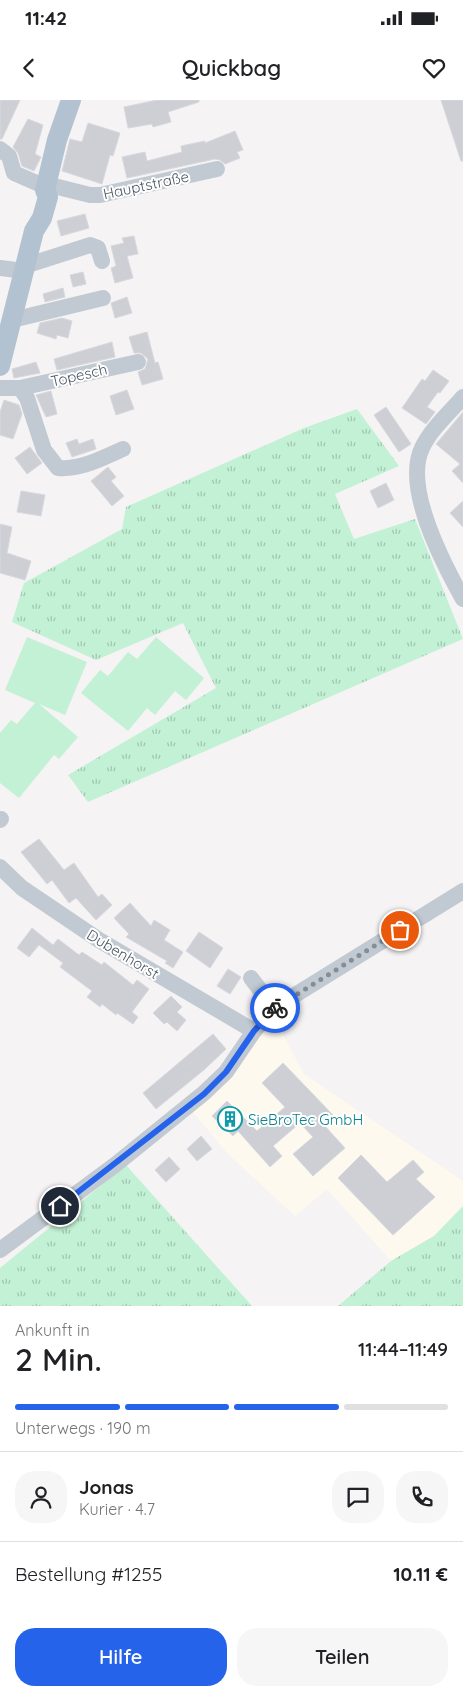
<!DOCTYPE html>
<html lang="de">
<meta charset="utf-8">
<style>
:root{--surface:#fff;--page:#f6f6f6;--text:#202124;--muted:#757577;--line:#e0e0e0;--accent:#2563eb}
body{margin:0;font-family:Quicksand,sans-serif;background:var(--page);color:var(--text);height:100vh;display:flex;flex-direction:column;font-size:19px;white-space:nowrap}
*{box-sizing:border-box;margin:0}
p{font-size:16px;color:var(--muted)}
.icon{flex:none;width:28px;height:28px;fill:none;stroke:currentColor;stroke-width:2;stroke-linecap:round;stroke-linejoin:round}
.map{position:relative;height:1206px;overflow:hidden}
.panel{display:flex;flex-direction:column;background:var(--surface);flex:1}
.panel>*{flex:none}
.pin{position:absolute;display:grid;place-items:center;width:42px;height:42px;color:#fff;margin:-21px;border:2px solid #fff;border-radius:50%;box-shadow:0 1px 5px #0007}
.courier{position:absolute;display:grid;place-items:center;width:50px;height:50px;margin:-25px;border:4px solid #2563eb;border-radius:50%;background:#fff;color:#222;box-shadow:0 1px 6px #0007}
.head em{font-style:normal;font-weight:600}
.head div{display:flex;flex-direction:column-reverse}
.head{display:flex;align-items:center;justify-content:space-between;height:85px;padding:0 15px}
h1{font-size:32px;font-weight:600;line-height:38px}
.bar{display:grid;grid-template-columns:repeat(4,1fr);gap:8px 5px;align-content:center;height:60px;padding:0 15px}
.bar i{height:6px;border-radius:4px;background:var(--line)}
.bar .on{background:var(--accent)}
.bar p{grid-column:span 4}
.line{display:flex;align-items:center;gap:12px;padding:0 15px;border-top:1px solid var(--line)}
.line div{flex:1}
.round{display:grid;place-items:center;flex:none;width:52px;height:52px;border-radius:20px;background:var(--page)}
.button{display:flex;gap:10px;margin-top:auto;padding:10px 15px}
.button a{flex:1;height:58px;border-radius:20px;background:var(--accent);color:#fff;font-size:20px;font-weight:600;line-height:58px;text-align:center}
.button a+a{background:var(--page);color:var(--text)}
.status{display:flex;justify-content:space-between;align-items:center;height:35px;padding:0 25px;background:var(--surface);direction:ltr}
.status svg{height:14px;fill:currentColor}
header{display:flex;justify-content:space-between;align-items:center;height:65px;padding:0 15px;background:var(--surface);font-size:22px;font-weight:600}
.map>svg:first-child{display:block}
.commercial{fill:#fdf9ef}
.grass{fill:url(#grass-tufts)}
.pitch{fill:#c3f1d5}
.building{fill:#cdcfd5;stroke:#d7d9de}
.lines{fill:none;stroke-linecap:round;stroke-linejoin:round}
.minor{stroke:#c1cad2;stroke-width:16}
.major{stroke:#b3c2d1;stroke-width:20}
.done{stroke:#868d94;stroke-width:5;stroke-dasharray:0 9}
.route{stroke:#2563eb;stroke-width:6}
.labels{text-anchor:middle;dominant-baseline:central;stroke-width:4;stroke-linejoin:round;paint-order:stroke}
.street-label{font-size:15px;fill:#4a5661;stroke:#fff}
.culture-label{font-size:15px;fill:#0d838f;stroke:#fff;text-anchor:start}
</style>
<div class="status"><b>11:42</b><svg viewBox="0 0 49 12"><path d="M0 12V9h3v3zM5 12V6h3v6zM10 12V3h3v9zM15 12V0h3v12zM26 1h20v11H26zM47 4h2v5h-2z"/></svg></div>
<header><svg class="icon" aria-label="back" viewBox="0 0 24 24"><path d="M15 5l-7 7 7 7"/></svg>Quickbag<svg class="icon" aria-label="heart" viewBox="0 0 24 24"><path d="M12 20l-8-8c-3-5 5-10 8-4 3-6 11-1 8 4z"/></svg></header>
<div class="map">
<svg width="463" height="1206" viewBox="0 0 463 1206">
<defs>
<pattern id="grass-tufts" width="24" height="20" patternUnits="userSpaceOnUse" patternTransform="scale(1.25)"><rect width="24" height="20" fill="#c3f1d5"/><path d="M3 7l-1-3M5 7V3M7 7l1-3M15 17l-1-3M17 17v-4M19 17l1-3" fill="none" stroke="#a0c6b0"/></pattern>
</defs>
<rect width="100%" height="100%" fill="#f5f3f3"/>
<polygon class="commercial" points="274,918 304,974 463,1081 463,1106 434,1136 391,1161 327,1089 295,1116 228,1054 193,1012"/>
<g class="grass">
<polygon points="357,309 399,366 335,394 354,439 415,419 463,539 88,702 68,675 216,588 183,523 96,560 12,522 24,483 122,429 126,407 304,328"/>
<polygon points="126,1065 252,1206 0,1206 0,1168"/>
<polygon points="463,1106 463,1206 338,1206 391,1161 434,1136"/>
</g>
<g class="pitch">
<polygon points="27,537 87,562 65,615 39,604 78,637 59,659 54,655 19,698 0,683 0,633 11,620 17,624 35,603 5,590"/>
<polygon points="156,537 204,578 186,600 175,591 155,615 147,608 128,631 81,593 100,570 108,576 128,552 137,559"/>
</g>
<g class="building">
<polygon points="0,0 20,0 2,39 0,39"/>
<polygon points="157,0 199,0 199,2 168,12 171,22 153,27 152,24 128,28 124,7"/>
<polygon points="441,0 463,0 463,61 461,61"/>
<polygon points="28,19 43,25 35,54 41,57 34,71 22,66 18,53 13,47"/>
<polygon points="88,23 120,33 113,56 110,55 102,84 62,71 70,39 82,42"/>
<polygon points="235,31 243,50 237,52 240,58 225,64 220,60 215,59 127,78 122,57 145,52 147,61 182,52 181,46 205,41 205,43"/>
<polygon points="85,114 89,128 61,136 57,121"/>
<polygon points="134,136 138,154 127,156 133,178 115,183 111,168 116,166 111,146 124,143 122,138"/>
<polygon points="83,172 86,184 73,187 70,175"/>
<polygon points="63,188 65,197 45,202 43,194"/>
<polygon points="127,197 132,213 115,218 111,203"/>
<polygon points="62,218 72,221 68,238 57,235 56,239 37,233 40,223"/>
<polygon points="147,232 155,263 158,262 163,279 142,285 138,272 145,269 148,259 141,253 134,253 129,237"/>
<polygon points="112,242 115,257 57,270 54,259"/>
<polygon points="36,262 40,273 14,278 12,269"/>
<polygon points="433,270 449,281 440,293 438,292 427,307 435,312 426,324 402,308 422,279 425,281"/>
<polygon points="127,290 134,309 116,315 110,296"/>
<polygon points="51,291 57,314 46,317 36,295"/>
<polygon points="4,300 19,305 22,314 13,339 0,335 0,312"/>
<polygon points="386,307 411,344 399,352 374,315"/>
<polygon points="463,312 463,383 452,371 460,364 436,344"/>
<polygon points="77,339 79,344 93,339 96,349 72,357 66,343"/>
<polygon points="30,347 42,363 27,374 15,358"/>
<polygon points="108,367 116,377 111,381 124,396 112,406 91,381"/>
<polygon points="386,383 394,400 378,408 370,391"/>
<polygon points="21,391 45,395 41,416 17,412"/>
<polygon points="463,401 463,427 450,413"/>
<polygon points="0,424 12,427 7,453 31,461 25,480 0,473"/>
<polygon points="39,739 64,770 74,763 98,797 102,794 112,805 96,820 76,798 69,803 52,780 47,784 21,752"/>
<polygon points="130,803 151,826 154,820 170,830 164,840 183,852 173,868 165,863 167,861 126,837 129,834 114,818"/>
<polygon points="32,828 53,845 58,839 79,855 82,852 102,865 104,862 133,885 137,880 149,889 132,912 138,917 133,924 117,913 116,915 102,904 100,907 87,897 92,891 60,867 63,863 39,845 29,857 17,848"/>
<polygon points="199,832 223,848 210,868 186,851"/>
<polygon points="228,869 241,877 230,894 217,886"/>
<polygon points="171,896 182,907 177,912 186,920 177,931 167,922 164,924 153,913"/>
<polygon points="213,934 226,949 205,969 156,1009 143,993"/>
<polygon points="283,963 333,1015 324,1025 345,1048 313,1076 293,1054 313,1037 300,1023 273,1046 282,1056 270,1067 238,1031 233,1036 212,1016 227,1001 257,1031 285,1007 262,983"/>
<polygon points="201,1036 212,1049 197,1061 187,1049"/>
<polygon points="361,1055 387,1082 413,1060 424,1072 416,1079 435,1097 393,1135 338,1078"/>
<polygon points="169,1057 180,1069 166,1082 155,1070"/>
</g>
<g class="lines">
<g class="minor">
<polyline points="0,49 9,56 14,73 46,87"/>
<polyline points="46,84 90,95 100,95 217,69"/>
<polyline points="25,166 90,145 98,148 102,161"/>
<polyline points="0,168 24,171"/>
<polyline points="12,220 103,198"/>
<path d="M 0,288 L 20,288 L 27,298 L 44,350 L 58,368 C 81,370 102,358 123,349"/>
<polyline points="20,288 138,262"/>
<path d="M 463,297 C 449,313 431,329 422,348 C 403,388 443,463 463,499"/>
<polyline points="0,720 1,719"/>
<polyline points="0,767 22,788 99,840 254,931"/>
<polyline points="251,878 274,908"/>
<polyline points="0,1150 115,1065 204,993 226,972 254,931 274,908 463,791"/>
</g>
<polyline class="major" points="0,266 34,131 42,118 48,97 45,90 57,40 71,0"/>
</g>
<g class="lines">
<polyline class="done" points="275,908 400,830"/>
<polyline class="route" points="60,1106 204,994 226,972 254,931 275,908"/>
</g>
<defs>
<symbol id="building-ring" viewBox="-11 -11 22 22"><circle r="9.5" fill="#fff" stroke="#0f9aa8" stroke-width="1.5"/><path d="M-4-6H4V6H1V3H-1V6H-4ZM-2.5-4.3h1.7v1.8h-1.7ZM.8-4.3h1.7v1.8H.8ZM-2.5-1h1.7V.8h-1.7ZM.8-1h1.7V.8H.8Z" fill="#0f9aa8"/></symbol>
</defs>
<g fill-rule="evenodd">
<use href="#building-ring" x="216" y="1005" width="28" height="28"/>
</g>
<g class="labels">
<g class="street-label">
<text transform="translate(146 85) rotate(-12)">Hauptstraße</text>
<text transform="translate(79 275) rotate(-13)">Topesch</text>
<text transform="translate(123 854) rotate(31)">Dubenhorst</text>
</g>
<g class="culture-label">
<text x="248" y="1019">SieBroTec GmbH</text>
</g>
</g>
</svg>
<div class="pin" style="left:400px;top:830px;background:#ea580c"><svg class="icon" aria-label="bag" viewBox="0 0 24 24"><path d="M5 8h14l-1 12H6zM9 8a3 3 0 0 1 6 0"/></svg></div>
<div class="pin" style="left:60px;top:1106px;background:#1f2937"><svg class="icon" aria-label="home" viewBox="0 0 24 24"><path d="M3 11l9-7 9 7M6 9v11h12V9"/></svg></div>
<div class="courier" style="left:275px;top:908px"><svg class="icon" aria-label="bike" viewBox="0 0 24 24"><circle cx="6" cy="16" r="4"/><circle cx="18" cy="16" r="4"/><path d="M6 16l4-8h5l3 8M10 8l3 8H6M13 5h3"/></svg></div>
</div>
<section class="panel">
<div class="head"><div><h1>2 Min.</h1><p>Ankunft in</p></div><em>11:44–11:49</em></div>
<div class="bar"><i class="on"></i><i class="on"></i><i class="on"></i><i></i><p>Unterwegs · 190 m</p></div>
<div class="line" style="height:90px"><a class="round"><svg class="icon" aria-label="person" viewBox="0 0 24 24"><circle cx="12" cy="8" r="4"/><path d="M4 21q1-7 8-7t8 7"/></svg></a><div><b>Jonas</b><p>Kurier · 4.7</p></div><a class="round"><svg class="icon" aria-label="chat" viewBox="0 0 24 24"><path d="M4 5h16v11H9l-5 4z"/></svg></a><a class="round"><svg class="icon" aria-label="phone" viewBox="0 0 24 24"><path d="M5 4h4l2 5-3 2q2 4 5 5l2-3 5 2v4C11 20 4 13 5 4z"/></svg></a></div>
<div class="line" style="height:65px"><div>Bestellung #1255</div><b>10.11 €</b></div>
<div class="button"><a>Hilfe</a><a>Teilen</a></div>
</section>
